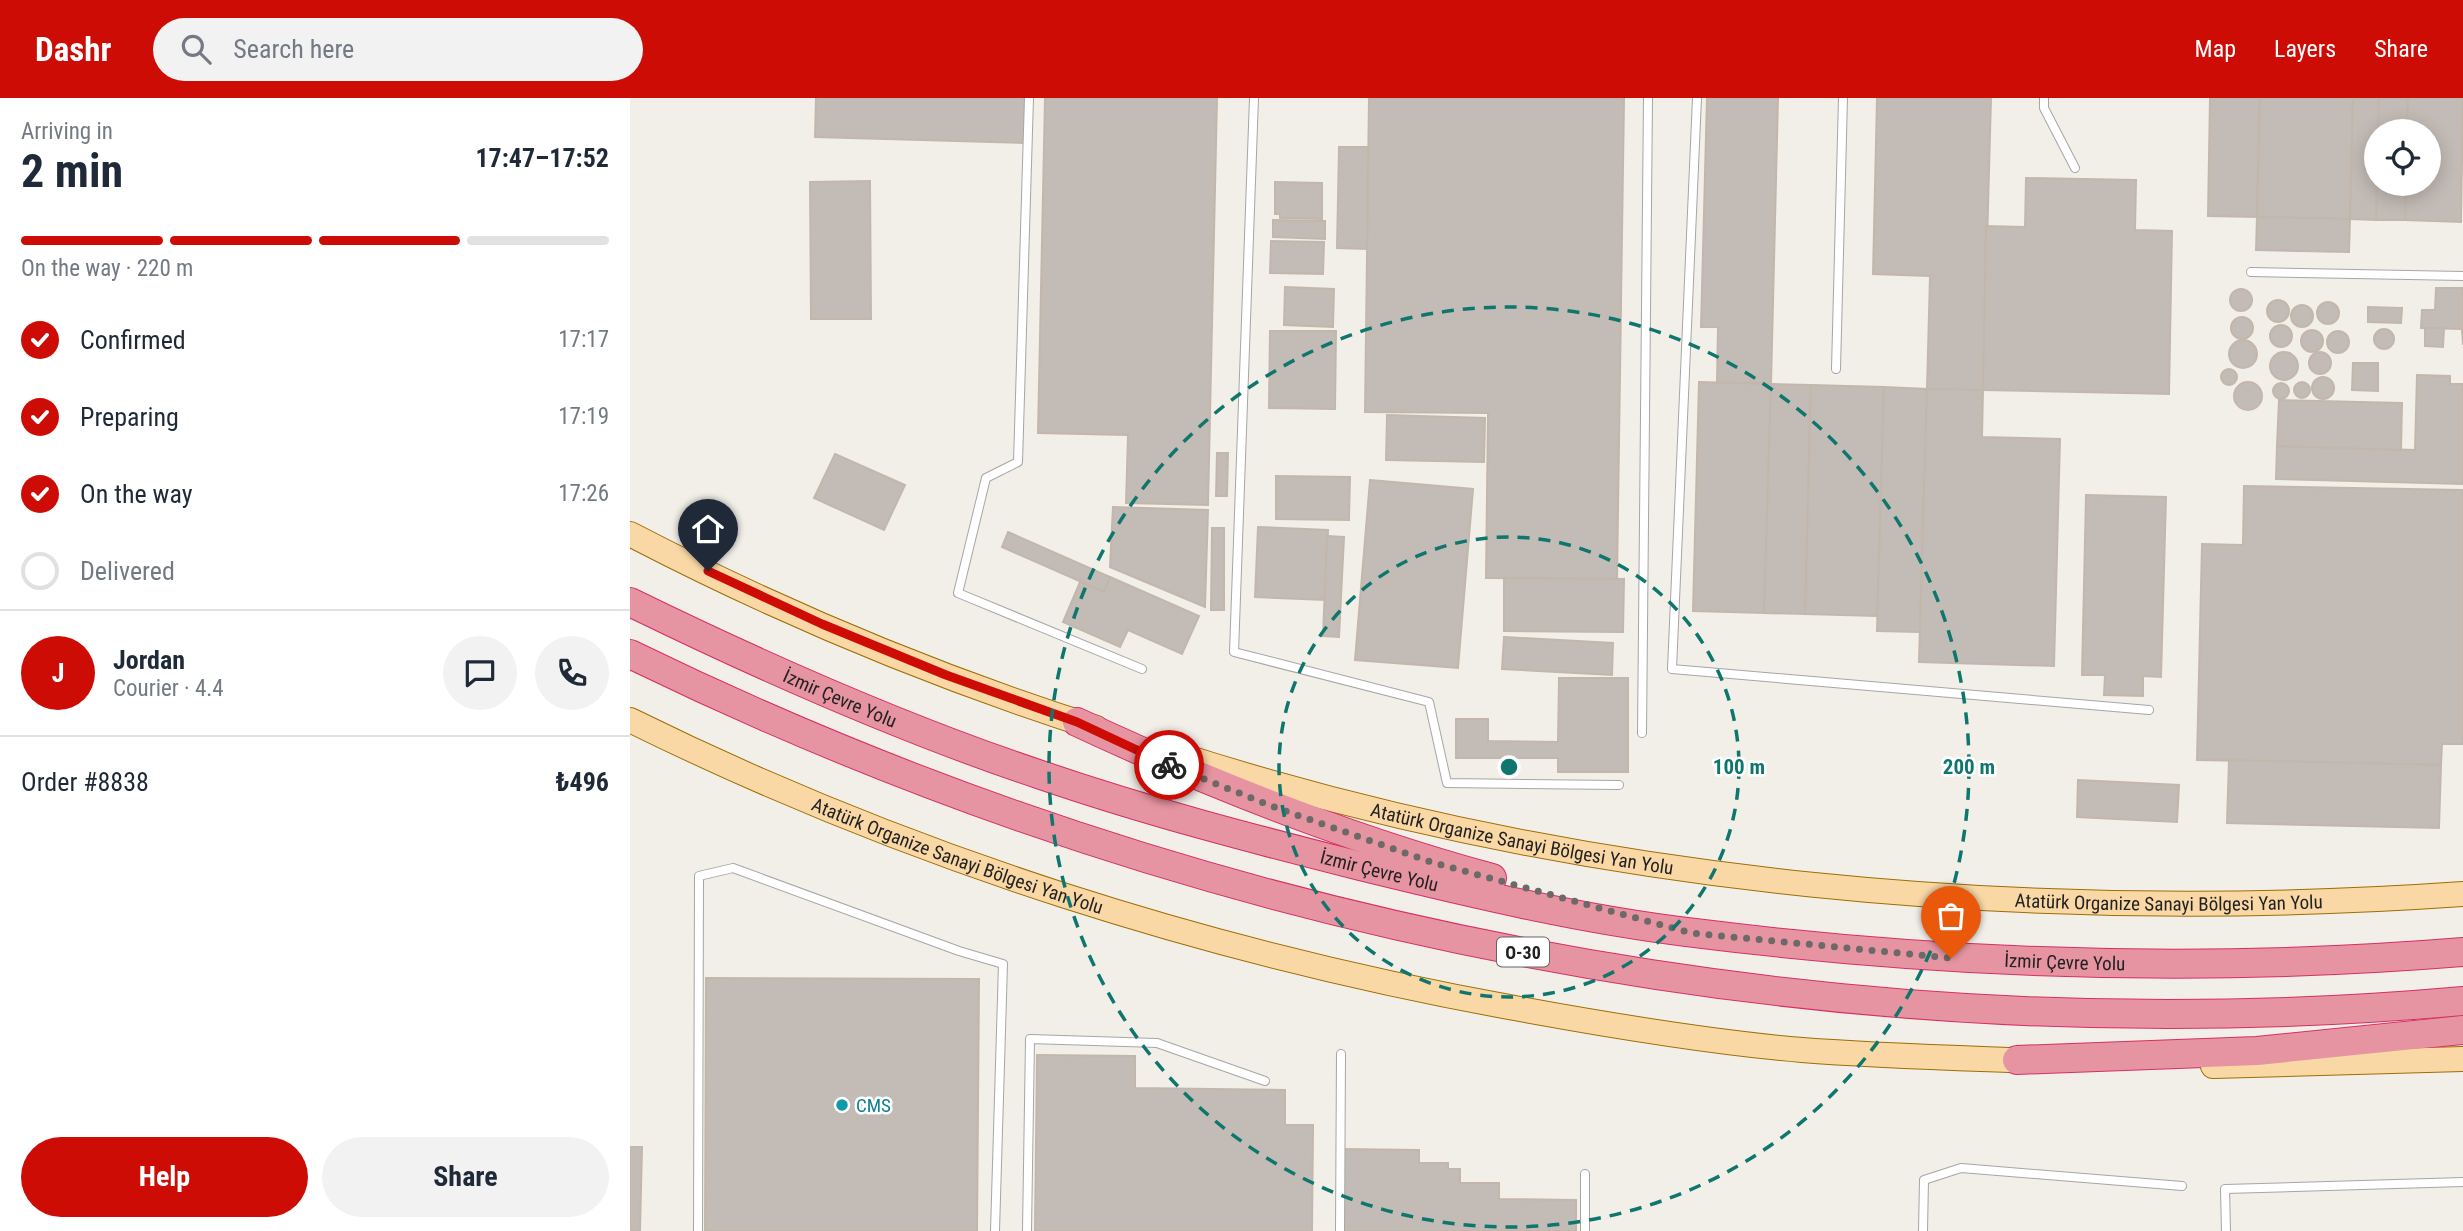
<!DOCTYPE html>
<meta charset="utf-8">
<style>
:root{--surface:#fff;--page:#f2f2f3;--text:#1f2937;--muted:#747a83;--line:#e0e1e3;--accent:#ce0c06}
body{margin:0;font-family:"Roboto Condensed",sans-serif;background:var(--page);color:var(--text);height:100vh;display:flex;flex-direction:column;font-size:26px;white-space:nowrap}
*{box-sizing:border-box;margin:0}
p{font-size:23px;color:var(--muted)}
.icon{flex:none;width:38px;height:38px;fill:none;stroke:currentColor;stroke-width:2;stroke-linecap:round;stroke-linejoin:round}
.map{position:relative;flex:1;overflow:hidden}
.drawer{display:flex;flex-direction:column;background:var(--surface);width:630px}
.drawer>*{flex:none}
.fabs{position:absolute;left:1734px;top:21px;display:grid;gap:14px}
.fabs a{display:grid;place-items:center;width:77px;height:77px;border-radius:50%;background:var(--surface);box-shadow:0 4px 18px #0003;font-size:35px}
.pin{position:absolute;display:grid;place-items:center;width:60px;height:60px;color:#fff;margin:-72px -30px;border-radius:50% 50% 50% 0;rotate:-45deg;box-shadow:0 0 7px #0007}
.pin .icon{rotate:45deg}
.courier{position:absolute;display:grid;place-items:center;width:70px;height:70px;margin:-35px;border:5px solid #ce0c06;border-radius:50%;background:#fff;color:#222;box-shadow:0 2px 9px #0007}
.head em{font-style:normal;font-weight:700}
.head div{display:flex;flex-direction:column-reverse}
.head{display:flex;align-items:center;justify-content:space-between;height:119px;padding:0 21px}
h1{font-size:46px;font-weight:700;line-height:52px}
.bar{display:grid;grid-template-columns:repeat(4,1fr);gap:10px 7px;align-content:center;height:84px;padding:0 21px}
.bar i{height:9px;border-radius:5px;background:var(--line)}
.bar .active{background:var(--accent)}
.bar p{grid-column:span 4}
.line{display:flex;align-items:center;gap:18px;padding:0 21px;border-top:2px solid var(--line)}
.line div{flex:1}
.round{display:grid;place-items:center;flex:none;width:74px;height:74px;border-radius:37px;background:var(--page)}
ol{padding:0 21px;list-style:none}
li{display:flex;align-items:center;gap:21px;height:77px}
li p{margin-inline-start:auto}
li .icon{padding:7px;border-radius:50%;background:var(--accent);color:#fff;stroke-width:4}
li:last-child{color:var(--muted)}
li i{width:38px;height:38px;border:4px solid var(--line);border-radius:50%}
.cta{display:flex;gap:14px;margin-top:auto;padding:14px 21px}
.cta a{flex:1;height:80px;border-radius:42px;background:var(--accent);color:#fff;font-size:28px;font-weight:700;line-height:80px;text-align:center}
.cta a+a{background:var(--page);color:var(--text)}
header{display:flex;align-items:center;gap:42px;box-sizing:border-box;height:98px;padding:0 35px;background:var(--accent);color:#fff}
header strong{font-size:33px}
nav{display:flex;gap:38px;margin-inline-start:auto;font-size:24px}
.search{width:490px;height:63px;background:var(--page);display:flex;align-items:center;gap:18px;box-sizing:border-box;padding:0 24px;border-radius:38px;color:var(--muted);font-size:26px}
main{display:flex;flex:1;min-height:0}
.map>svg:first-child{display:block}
.building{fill:#c3bbb5;stroke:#c3b7ac;stroke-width:2}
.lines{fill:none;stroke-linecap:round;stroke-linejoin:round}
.lane-casing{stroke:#a6a6a6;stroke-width:10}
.primary-casing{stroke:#9c6e04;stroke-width:26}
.highway-casing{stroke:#d72f64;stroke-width:30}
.lane{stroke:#fff;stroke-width:8}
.primary{stroke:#fad8a6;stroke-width:24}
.highway{stroke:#e694a1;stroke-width:28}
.done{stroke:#6b6a68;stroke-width:7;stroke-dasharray:0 12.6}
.route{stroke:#ce0c06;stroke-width:9}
.ring{fill:none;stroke:#0f766e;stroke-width:3.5;stroke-dasharray:12 9}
.culture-dot{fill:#0f9aa8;stroke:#fff;stroke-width:2.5}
.labels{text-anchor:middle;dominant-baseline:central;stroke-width:5;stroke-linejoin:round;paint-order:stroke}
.shield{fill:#fff;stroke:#646464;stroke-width:2}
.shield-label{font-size:18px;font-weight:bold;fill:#222}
.street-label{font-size:19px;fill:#222;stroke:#fff}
.culture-label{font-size:19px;fill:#0d838f;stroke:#fff;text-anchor:start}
.centre{fill:#0f766e;stroke:#fff;stroke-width:3.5}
.ring-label{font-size:21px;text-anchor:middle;font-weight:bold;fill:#0f766e;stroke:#fff;stroke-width:5;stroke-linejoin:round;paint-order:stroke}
</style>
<header>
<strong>Dashr</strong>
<div class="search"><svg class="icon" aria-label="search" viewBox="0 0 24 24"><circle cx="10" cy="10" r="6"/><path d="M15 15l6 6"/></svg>Search here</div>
<nav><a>Map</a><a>Layers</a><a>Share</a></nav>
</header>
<main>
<section class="drawer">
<div class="head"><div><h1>2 min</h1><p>Arriving in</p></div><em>17:47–17:52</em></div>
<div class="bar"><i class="active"></i><i class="active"></i><i class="active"></i><i></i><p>On the way · 220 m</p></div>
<ol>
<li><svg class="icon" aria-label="check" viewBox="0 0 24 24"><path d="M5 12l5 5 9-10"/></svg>Confirmed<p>17:17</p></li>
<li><svg class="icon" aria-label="check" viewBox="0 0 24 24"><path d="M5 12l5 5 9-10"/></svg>Preparing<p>17:19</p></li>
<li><svg class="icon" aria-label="check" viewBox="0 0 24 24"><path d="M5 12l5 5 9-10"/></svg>On the way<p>17:26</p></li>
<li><i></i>Delivered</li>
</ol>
<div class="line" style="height:126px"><b class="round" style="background:var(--accent);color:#fff">J</b><div><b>Jordan</b><p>Courier · 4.4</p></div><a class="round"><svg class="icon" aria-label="chat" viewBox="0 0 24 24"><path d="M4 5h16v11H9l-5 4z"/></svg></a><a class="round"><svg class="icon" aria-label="phone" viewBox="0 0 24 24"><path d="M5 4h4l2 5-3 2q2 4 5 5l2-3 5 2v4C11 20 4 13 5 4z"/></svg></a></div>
<div class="line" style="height:91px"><div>Order #8838</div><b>₺496</b></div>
<div class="cta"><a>Help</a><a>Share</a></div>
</section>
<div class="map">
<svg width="1833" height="1133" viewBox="0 0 1833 1133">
<rect width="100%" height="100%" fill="#f2efe9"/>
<g class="building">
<polygon points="186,0 396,0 394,45 185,39"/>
<polygon points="415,0 587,0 578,407 496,405 498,337 408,335"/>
<polygon points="739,0 994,0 987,481 856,480 858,315 735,314"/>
<polygon points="1077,0 1148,0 1141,286 1087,285 1088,229 1071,229"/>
<polygon points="1247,0 1361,0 1353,292 1297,291 1300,178 1243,176"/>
<polygon points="1580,0 1630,0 1627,119 1578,118"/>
<polygon points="1630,0 1723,0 1720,121 1627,119"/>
<polygon points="1723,0 1749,0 1746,122 1720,121"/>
<polygon points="1749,0 1778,0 1777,33 1748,33"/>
<polygon points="1778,0 1833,0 1831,124 1775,122 1776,86 1799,86 1799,33 1777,33"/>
<polygon points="709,49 738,49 737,151 707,150"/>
<polygon points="1396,80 1506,82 1505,132 1542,133 1539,296 1353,292 1356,128 1395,129"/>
<polygon points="240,83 241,221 181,221 180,84"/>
<polygon points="645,84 692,85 692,121 650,120 650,116 645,116"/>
<polygon points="1747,86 1776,86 1775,122 1746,122"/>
<polygon points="1627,119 1720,121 1719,154 1626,152"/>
<polygon points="643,122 695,123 695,141 643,139"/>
<polygon points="641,143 694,144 693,176 640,175"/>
<polygon points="655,189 704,191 703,229 654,227"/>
<polygon points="1806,190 1833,190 1833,247 1832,231 1791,230 1792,212 1805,212"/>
<circle cx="1611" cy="202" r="11"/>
<circle cx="1648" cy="213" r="11"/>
<circle cx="1698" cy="215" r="11"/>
<circle cx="1672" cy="218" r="11"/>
<polygon points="1738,209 1772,210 1771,225 1738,224"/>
<circle cx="1612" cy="230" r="11"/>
<circle cx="1651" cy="238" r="11"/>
<polygon points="1795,230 1814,230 1813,249 1795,248"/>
<circle cx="1754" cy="241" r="10"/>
<circle cx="1682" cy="243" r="11"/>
<circle cx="1708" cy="244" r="11"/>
<polygon points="640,233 706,233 705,311 639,310"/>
<circle cx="1613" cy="256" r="14"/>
<circle cx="1654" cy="268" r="14"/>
<circle cx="1690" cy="265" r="11"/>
<polygon points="1723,265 1748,265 1748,293 1722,292"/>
<circle cx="1599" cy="279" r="8"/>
<polygon points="1787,277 1820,278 1820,286 1833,286 1833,386 1646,381 1647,348 1785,352"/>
<circle cx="1693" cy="290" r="11"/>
<circle cx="1672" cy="292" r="8"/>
<circle cx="1618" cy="298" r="14"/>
<polygon points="1069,284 1141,286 1134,515 1063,513"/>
<circle cx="1651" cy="293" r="8"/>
<polygon points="1141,286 1181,287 1175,516 1134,515"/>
<polygon points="1181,287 1254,289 1247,518 1175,516"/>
<polygon points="1254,289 1297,291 1290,534 1247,533"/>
<polygon points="1297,291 1353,292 1352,339 1430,341 1424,568 1289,564"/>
<polygon points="1649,302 1772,305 1771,352 1647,348"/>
<polygon points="757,317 855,320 854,364 756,362"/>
<polygon points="587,355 598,355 597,398 586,398"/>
<polygon points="205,356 275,387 254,432 184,400"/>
<polygon points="646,378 720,379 719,422 646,421"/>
<polygon points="740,382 843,391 828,570 725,562"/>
<polygon points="1614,388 1833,392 1833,646 1812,646 1811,667 1567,662 1572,446 1613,447"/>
<polygon points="1456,397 1536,399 1531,579 1513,578 1513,598 1474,597 1475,577 1452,577"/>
<polygon points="483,409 578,412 575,509 480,469"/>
<polygon points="628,429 698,432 695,502 625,499"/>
<polygon points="582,430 594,430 594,512 581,512"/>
<polygon points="378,434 480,479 474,494 372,449"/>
<polygon points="697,438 714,439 709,539 693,538"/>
<polygon points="480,479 569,518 552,556 498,532 490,549 433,524 450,484 474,494"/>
<polygon points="874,480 994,481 993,534 874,533"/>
<polygon points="874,539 983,545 982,577 872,571"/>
<polygon points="929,580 998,580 998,674 928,674 928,660 826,660 826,621 858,621 858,643 928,644"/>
<polygon points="1599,662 1811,667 1809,730 1597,725"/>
<polygon points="1448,682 1549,687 1547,724 1447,719"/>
<polygon points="76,880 349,881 347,1133 75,1133"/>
<polygon points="407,957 505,958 505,990 655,992 655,1027 683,1027 682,1133 405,1133"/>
<polygon points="0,1049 12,1049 10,1133 0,1133"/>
<polygon points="713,1051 789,1052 789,1065 818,1065 818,1071 830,1071 830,1085 869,1085 869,1101 946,1102 946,1133 713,1133"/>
</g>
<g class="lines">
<defs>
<g id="lane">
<polyline points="399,0 388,364 356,380 328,495 512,571"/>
<polyline points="624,0 604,554 799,604 817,685 989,687"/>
<polyline points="1067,0 1042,571 1519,612"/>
<polyline points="1414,0 1414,10 1445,70"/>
<polyline points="1621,174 1833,178"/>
<polyline points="1206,271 1213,0"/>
<polyline points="1012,635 1018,0"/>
<polyline points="68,1133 69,778 103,770 329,853 373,866 365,1133"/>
<polyline points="397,1133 400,941 527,945 635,983"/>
<polyline points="710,1133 711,956"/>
<polyline points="955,1133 955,1076"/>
<polyline points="1293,1133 1294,1082 1331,1070 1552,1088"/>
<polyline points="1596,1133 1595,1091 1833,1084"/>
</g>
<g id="primary">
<path d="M 0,436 C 148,513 306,579 466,630"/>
<path id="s1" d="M 0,622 C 279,760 583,856 890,911 C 983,928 1078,944 1172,952 C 1250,958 1329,960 1407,963"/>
<path id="s2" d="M 544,655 C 954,788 1404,826 1833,796"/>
<polyline points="1583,968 1833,961"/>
</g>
<g id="highway">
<path id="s3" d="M 0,504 C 133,569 270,630 411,677 C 516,713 623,741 730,768 C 840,795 953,822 1065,835 C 1320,867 1577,875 1833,854"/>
<path d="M 0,556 C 565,832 1206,959 1833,903"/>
<path d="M 447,624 C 582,687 719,741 862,780"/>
<polyline points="1387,962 1627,953 1833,932"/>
</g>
</defs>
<use href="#lane" class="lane-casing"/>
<use href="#primary" class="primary-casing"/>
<use href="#highway" class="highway-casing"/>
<use href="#lane" class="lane"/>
<use href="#primary" class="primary"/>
<use href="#highway" class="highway"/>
</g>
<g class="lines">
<polyline class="done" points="539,667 644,709 801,764 1061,835 1321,860"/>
<polyline class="route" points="78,473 192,526 316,577 447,624 539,667"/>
</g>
<g class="ring">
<circle cx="879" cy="669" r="230"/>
<circle cx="879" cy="669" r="460"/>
</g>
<circle class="culture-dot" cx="212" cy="1007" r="7"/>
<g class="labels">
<rect class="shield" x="867" y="839.5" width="52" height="29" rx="5"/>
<g class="shield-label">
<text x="893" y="854">O-30</text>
</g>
<g class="street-label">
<text stroke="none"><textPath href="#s3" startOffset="231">İzmir Çevre Yolu</textPath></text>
<text stroke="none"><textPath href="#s2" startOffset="359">Atatürk Organize Sanayi Bölgesi Yan Yolu</textPath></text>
<text stroke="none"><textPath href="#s1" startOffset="355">Atatürk Organize Sanayi Bölgesi Yan Yolu</textPath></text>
<text stroke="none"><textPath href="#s3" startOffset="798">İzmir Çevre Yolu</textPath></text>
<text stroke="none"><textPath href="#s2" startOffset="1010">Atatürk Organize Sanayi Bölgesi Yan Yolu</textPath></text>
<text stroke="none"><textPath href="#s3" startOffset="1491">İzmir Çevre Yolu</textPath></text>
</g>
<g class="culture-label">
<text x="226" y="1007">CMS</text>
</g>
</g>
<circle cx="879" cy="669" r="10" class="centre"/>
<g class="ring-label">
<text x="1109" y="676">100 m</text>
<text x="1339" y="676">200 m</text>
</g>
</svg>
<div class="fabs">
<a><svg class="icon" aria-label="locate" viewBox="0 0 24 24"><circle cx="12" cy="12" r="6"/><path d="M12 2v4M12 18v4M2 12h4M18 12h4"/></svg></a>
</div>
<div class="pin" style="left:1321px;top:860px;background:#ea580c"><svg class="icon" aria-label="bag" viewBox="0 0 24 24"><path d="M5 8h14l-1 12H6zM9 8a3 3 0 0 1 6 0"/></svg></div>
<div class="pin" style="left:78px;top:473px;background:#1f2937"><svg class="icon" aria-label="home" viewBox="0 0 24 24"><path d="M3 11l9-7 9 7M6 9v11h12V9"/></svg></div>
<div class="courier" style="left:539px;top:667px"><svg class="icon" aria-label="bike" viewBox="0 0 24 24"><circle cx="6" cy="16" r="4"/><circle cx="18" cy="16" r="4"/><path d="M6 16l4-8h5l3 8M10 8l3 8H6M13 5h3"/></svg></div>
</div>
</main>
